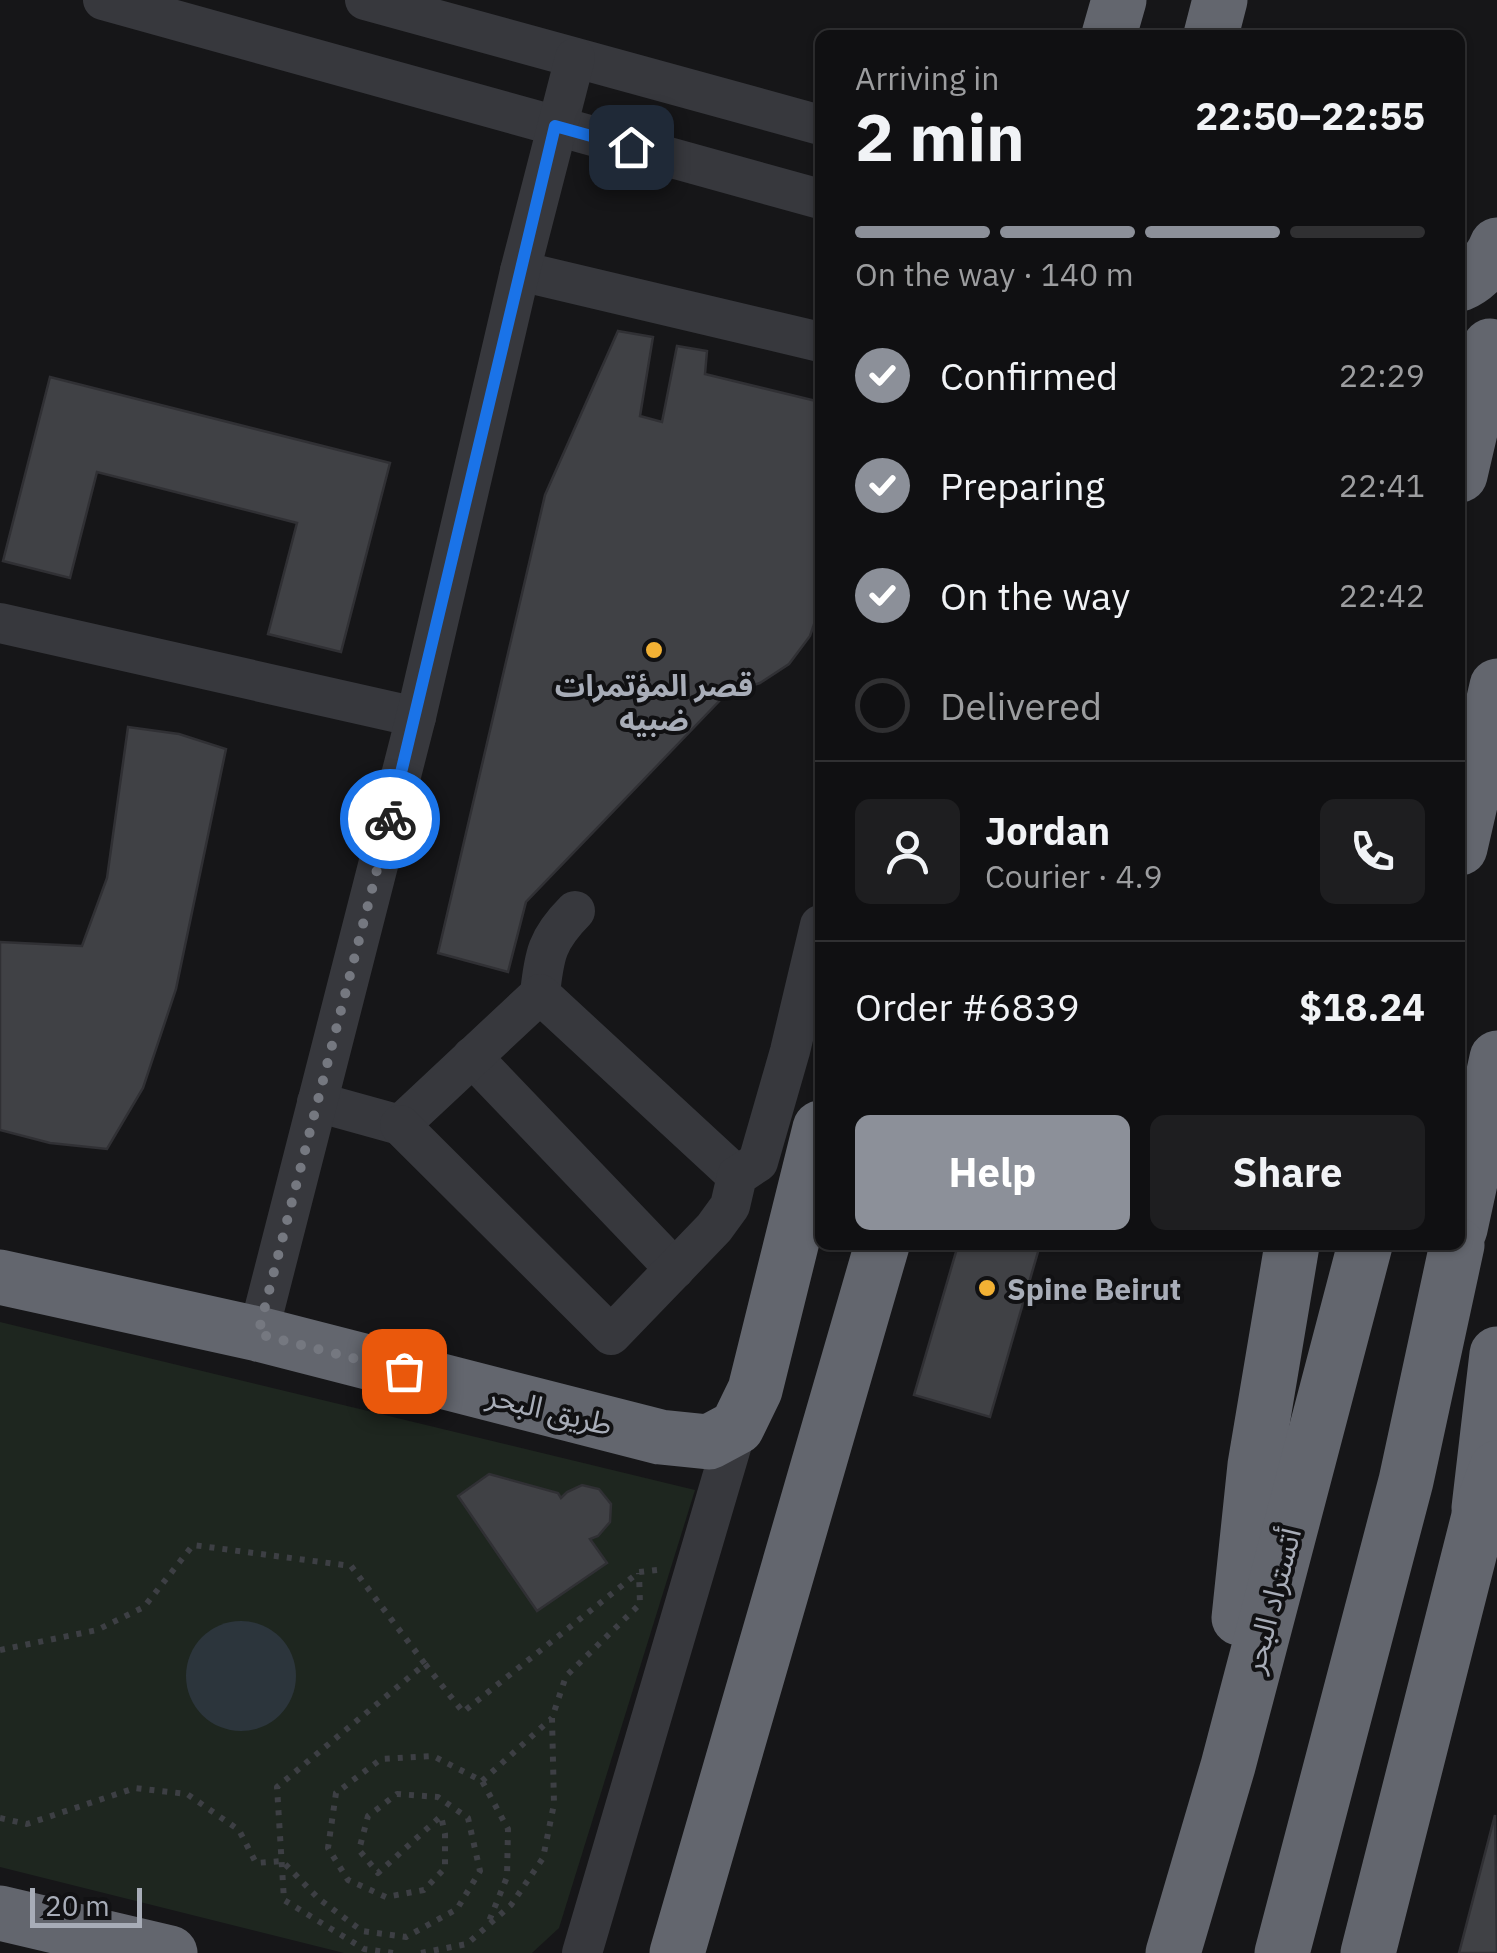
<!DOCTYPE html>
<meta charset="utf-8">
<style>
:root{--surface:#101012;--page:#1e1e20;--text:#f1f3f6;--muted:#9c9d9f;--line:#303032;--accent:#8c9099}
body{margin:0;font-family:"IBM Plex Sans","Noto Sans Arabic",sans-serif;background:var(--page);color:var(--text);height:100vh;display:flex;flex-direction:column;font-size:38px;white-space:nowrap}
*{box-sizing:border-box;margin:0}
p{font-size:32px;color:var(--muted)}
.icon{flex:none;width:55px;height:55px;fill:none;stroke:currentColor;stroke-width:2;stroke-linecap:round;stroke-linejoin:round}
.map{position:relative;flex:1;overflow:hidden}
.panel{position:absolute;left:815px;top:30px;width:650px;height:1220px;display:flex;flex-direction:column;background:var(--surface);border-radius:15px;box-shadow:0 2px 8px #0004,0 0 0 2px var(--line)}
.panel>*{flex:none}
.scale{position:absolute;left:30px;bottom:25px;width:112px;box-sizing:border-box;padding-left:10px;border:5px solid #a8adb8;border-top:0;font-size:28px;line-height:35px;white-space:nowrap;color:#a8adb8;-webkit-text-stroke:8px #111113;paint-order:stroke}
.pin{position:absolute;display:grid;place-items:center;width:85px;height:85px;color:#fff;margin:-42px;border-radius:20px;box-shadow:0 5px 15px #0006}
.courier{position:absolute;display:grid;place-items:center;width:100px;height:100px;margin:-50px;border:8px solid #1a73e8;border-radius:50%;background:#fff;color:#222;box-shadow:0 2px 12px #0007}
.summary em{font-style:normal;font-weight:700}
.summary div{display:flex;flex-direction:column-reverse}
.summary{display:flex;align-items:center;justify-content:space-between;height:170px;padding:0 40px}
h1{font-size:65px;font-weight:700;line-height:75px}
.bar{display:grid;grid-template-columns:repeat(4,1fr);gap:15px 10px;align-content:center;height:120px;padding:0 40px}
.bar i{height:12px;border-radius:8px;background:var(--line)}
.bar .selected{background:var(--accent)}
.bar p{grid-column:span 4}
.line{display:flex;align-items:center;gap:25px;padding:0 40px;border-top:2px solid var(--line)}
.line div{flex:1}
.round{display:grid;place-items:center;flex:none;width:105px;height:105px;border-radius:15px;background:var(--page)}
ol{padding:0 40px;list-style:none}
li{display:flex;align-items:center;gap:30px;height:110px}
li p{margin-inline-start:auto}
li .icon{padding:10px;border-radius:50%;background:var(--accent);color:#fff;stroke-width:4}
li:last-child{color:var(--muted)}
li i{width:55px;height:55px;border:5px solid var(--line);border-radius:50%}
.primary-button{display:flex;gap:20px;margin-top:auto;padding:20px 40px}
.primary-button a{flex:1;height:115px;border-radius:15px;background:var(--accent);color:#fff;font-size:40px;font-weight:700;line-height:115px;text-align:center}
.primary-button a+a{background:var(--page);color:var(--text)}
.map>svg:first-child{display:block}
.green{fill:#1e261f}
.water{fill:#2c353c}
.building{fill:#404145;stroke:#303034;stroke-width:2.5}
.lines{fill:none;stroke-linecap:round;stroke-linejoin:round}
.path{stroke:#3d3f44;stroke-width:6;stroke-dasharray:5 8;stroke-linecap:butt}
.minor{stroke:#37383d;stroke-width:40}
.highway{stroke:#63666e;stroke-width:55}
.done{stroke:#757880;stroke-width:10;stroke-dasharray:0 18}
.route{stroke:#1a73e8;stroke-width:12}
.poi-dot{fill:#f2b134;stroke:#111113;stroke-width:4}
.labels{text-anchor:middle;dominant-baseline:central;stroke-width:8;stroke-linejoin:round;paint-order:stroke}
.poi-label{font-size:30px;font-weight:bold;fill:#a8adb8;stroke:#111113}
.street-label{font-size:30px;fill:#a8adb8;stroke:#111113}
</style>
<div class="map">
<svg width="1497" height="1953" viewBox="0 0 1497 1953">
<rect width="100%" height="100%" fill="#161618"/>
<polygon class="green" points="0,1322 695,1490 559,1928 532,1953 344,1953 0,1867"/>
<circle class="water" cx="241" cy="1676" r="55"/>
<g class="building">
<polygon points="618,331 653,337 640,416 662,422 677,346 707,351 705,374 816,401 820,386 820,607 810,636 789,664 760,683 727,693 526,902 508,972 438,953 545,495"/>
<polygon points="50,377 390,463 341,652 268,634 297,523 97,472 70,578 3,561"/>
<polygon points="128,727 179,734 226,749 176,989 143,1088 107,1149 50,1143 0,1130 0,942 82,946 107,878"/>
<polygon points="958,1245 1040,1245 990,1417 914,1395"/>
<polygon points="489,1474 558,1493 561,1498 567,1492 582,1485 599,1489 611,1504 610,1522 598,1536 590,1539 607,1563 537,1611 458,1496"/>
<polygon points="1495,1815 1497,1953 1459,1953"/>
</g>
<g class="lines">
<g class="path">
<polyline points="0,1650 97,1630 144,1607 193,1545 351,1566 425,1664"/>
<polyline points="482,1781 552,1718"/>
<polyline points="0,1818 27,1824 135,1788 187,1794 239,1830 256,1863 282,1861 319,1899 362,1931 406,1937 457,1909 480,1871 468,1818 438,1797 397,1794 368,1816 359,1850 378,1873 441,1816 445,1834 445,1868 424,1890 386,1897 348,1880 328,1848 336,1793 381,1759 433,1756 482,1781 508,1829 507,1877 487,1926"/>
<polyline points="393,1953 364,1949 284,1900 277,1787 425,1664 463,1712 639,1572 657,1570"/>
<polyline points="421,1953 467,1944 511,1905 543,1858 554,1804 552,1718 566,1676 640,1604 639,1573"/>
</g>
<g class="minor">
<polyline points="103,0 820,199"/>
<polyline points="365,0 820,125"/>
<polyline points="520,271 820,342"/>
<polyline points="0,623 416,717"/>
<path d="M 540,994 C 544,955 547,939 575,911"/>
<polyline points="472,1057 675,1269"/>
<polyline points="317,1102 400,1125 540,994 737,1176"/>
<polyline points="400,1125 611,1335 714,1228 730,1206 737,1176 758,1162 790,1051 820,925"/>
<polyline points="258,1334 416,717 520,271 575,58"/>
<polyline points="582,1953 737,1427"/>
</g>
<g class="highway">
<polyline points="1109,35 1119,0"/>
<polyline points="1211,35 1220,0"/>
<path d="M 1460,284 C 1475,278 1491,261 1497,245"/>
<polyline points="1460,475 1490,346"/>
<polyline points="1460,848 1497,686"/>
<polyline points="1460,1229 1497,1058"/>
<polyline points="0,1277 258,1334 660,1437 709,1442 737,1427 755,1390 820,1128"/>
<polyline points="1479,1508 1497,1354"/>
<polyline points="1239,1618 1255,1465 1292,1245"/>
<polyline points="0,1913 170,1953"/>
<polyline points="677,1953 882,1245"/>
<polyline points="1173,1953 1228,1766 1365,1245"/>
<polyline points="1282,1953 1406,1481 1457,1245"/>
<polyline points="1368,1953 1479,1516 1497,1468"/>
</g>
</g>
<g class="lines">
<polyline class="done" points="390,819 258,1334 404,1371"/>
<polyline class="route" points="390,819 555,126 631,147"/>
</g>
<g class="poi-dot">
<circle cx="654" cy="650" r="10"/>
<circle cx="987" cy="1288" r="10"/>
</g>
<g class="labels">
<g class="poi-label">
<text x="654" y="684">قصر المؤتمرات<tspan x="654" dy="34">ضبيه</tspan></text>
<text x="1007" y="1288" text-anchor="start">Spine Beirut</text>
</g>
<g class="street-label">
<text transform="translate(550 1409) rotate(14)">طريق البحر</text>
<text transform="translate(1271 1600) rotate(-75)">أتستراد البحر</text>
</g>
</g>
</svg>
<div class="scale">20 m</div>
<div class="pin" style="left:404px;top:1371px;background:#ea580c"><svg class="icon" aria-label="bag" viewBox="0 0 24 24"><path d="M5 8h14l-1 12H6zM9 8a3 3 0 0 1 6 0"/></svg></div>
<div class="pin" style="left:631px;top:147px;background:#1f2937"><svg class="icon" aria-label="home" viewBox="0 0 24 24"><path d="M3 11l9-7 9 7M6 9v11h12V9"/></svg></div>
<div class="courier" style="left:390px;top:819px"><svg class="icon" aria-label="bike" viewBox="0 0 24 24"><circle cx="6" cy="16" r="4"/><circle cx="18" cy="16" r="4"/><path d="M6 16l4-8h5l3 8M10 8l3 8H6M13 5h3"/></svg></div>
<section class="panel">
<div class="summary"><div><h1>2 min</h1><p>Arriving in</p></div><em>22:50–22:55</em></div>
<div class="bar"><i class="selected"></i><i class="selected"></i><i class="selected"></i><i></i><p>On the way · 140 m</p></div>
<ol>
<li><svg class="icon" aria-label="check" viewBox="0 0 24 24"><path d="M5 12l5 5 9-10"/></svg>Confirmed<p>22:29</p></li>
<li><svg class="icon" aria-label="check" viewBox="0 0 24 24"><path d="M5 12l5 5 9-10"/></svg>Preparing<p>22:41</p></li>
<li><svg class="icon" aria-label="check" viewBox="0 0 24 24"><path d="M5 12l5 5 9-10"/></svg>On the way<p>22:42</p></li>
<li><i></i>Delivered</li>
</ol>
<div class="line" style="height:180px"><a class="round"><svg class="icon" aria-label="person" viewBox="0 0 24 24"><circle cx="12" cy="8" r="4"/><path d="M4 21q1-7 8-7t8 7"/></svg></a><div><b>Jordan</b><p>Courier · 4.9</p></div><a class="round"><svg class="icon" aria-label="phone" viewBox="0 0 24 24"><path d="M5 4h4l2 5-3 2q2 4 5 5l2-3 5 2v4C11 20 4 13 5 4z"/></svg></a></div>
<div class="line" style="height:130px"><div>Order #6839</div><b>$18.24</b></div>
<div class="primary-button"><a>Help</a><a>Share</a></div>
</section>
</div>
